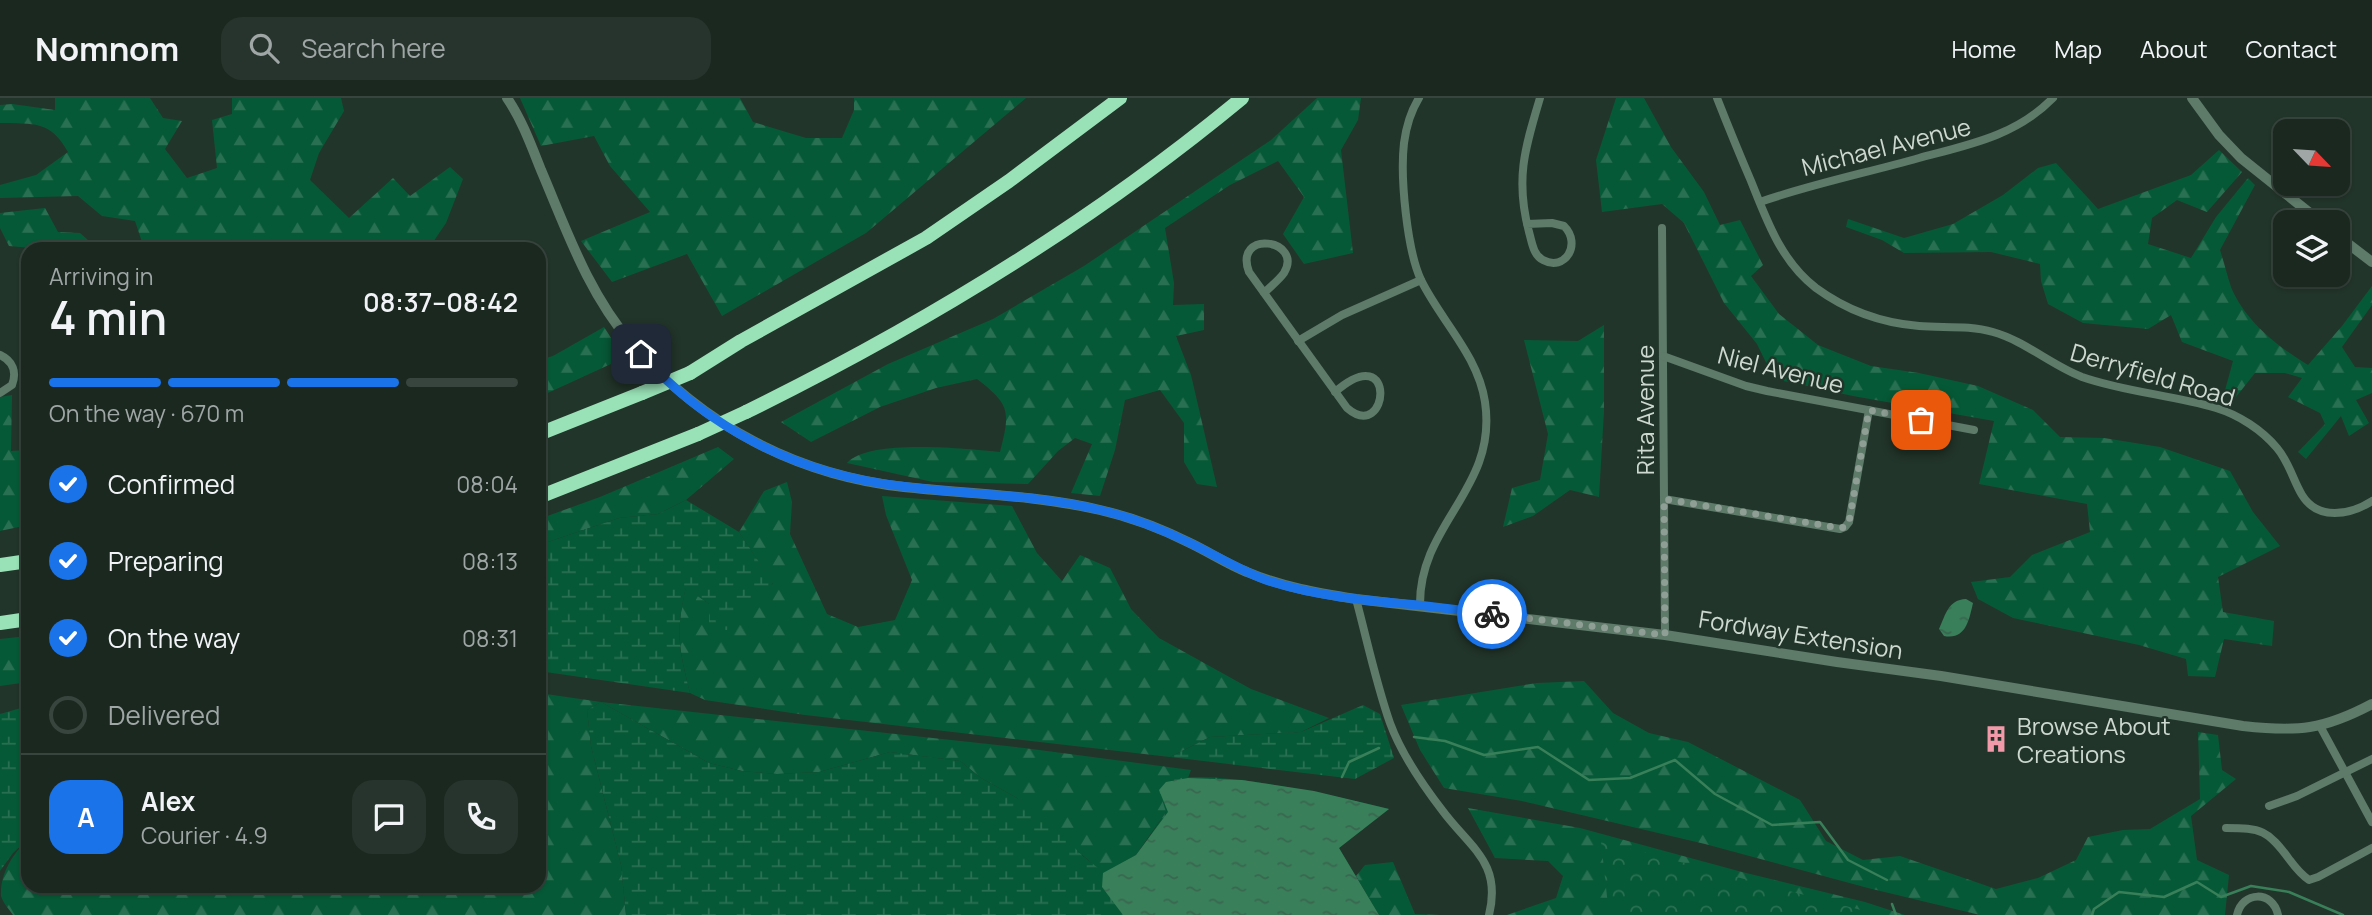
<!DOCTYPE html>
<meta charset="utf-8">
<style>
:root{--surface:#1a2820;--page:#27342d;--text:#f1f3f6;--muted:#9fa6a5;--line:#38443e;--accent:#1a73e8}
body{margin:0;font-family:Manrope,sans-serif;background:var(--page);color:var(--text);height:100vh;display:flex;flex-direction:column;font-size:26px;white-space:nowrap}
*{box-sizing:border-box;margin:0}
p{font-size:23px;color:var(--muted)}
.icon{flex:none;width:38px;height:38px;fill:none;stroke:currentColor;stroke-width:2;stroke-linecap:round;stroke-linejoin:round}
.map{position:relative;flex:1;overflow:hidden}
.details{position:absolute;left:21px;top:144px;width:525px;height:651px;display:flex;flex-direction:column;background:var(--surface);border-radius:21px;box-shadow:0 2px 5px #0004,0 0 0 2px var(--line)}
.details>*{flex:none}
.needle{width:46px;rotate:115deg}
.buttons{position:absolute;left:2273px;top:21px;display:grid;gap:14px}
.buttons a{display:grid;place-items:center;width:77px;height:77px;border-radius:14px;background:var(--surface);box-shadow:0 2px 5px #0004,0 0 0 2px var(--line);font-size:35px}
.pin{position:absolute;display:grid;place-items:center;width:60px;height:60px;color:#fff;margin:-30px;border-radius:14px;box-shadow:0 4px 10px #0006}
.courier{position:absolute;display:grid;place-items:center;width:70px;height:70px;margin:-35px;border:5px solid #1a73e8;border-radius:50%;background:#fff;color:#222;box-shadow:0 2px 9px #0007}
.head em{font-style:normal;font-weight:600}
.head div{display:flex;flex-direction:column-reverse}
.head{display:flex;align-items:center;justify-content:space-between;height:119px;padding:0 28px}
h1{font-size:46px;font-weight:600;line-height:52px}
.bar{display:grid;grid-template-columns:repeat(4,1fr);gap:10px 7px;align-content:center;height:84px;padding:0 28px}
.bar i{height:9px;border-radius:5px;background:var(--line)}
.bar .active{background:var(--accent)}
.bar p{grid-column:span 4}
.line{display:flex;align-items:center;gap:18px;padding:0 28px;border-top:2px solid var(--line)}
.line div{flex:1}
.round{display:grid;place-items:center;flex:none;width:74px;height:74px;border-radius:21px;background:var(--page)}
ol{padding:0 28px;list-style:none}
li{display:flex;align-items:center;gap:21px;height:77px}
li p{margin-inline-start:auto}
li .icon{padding:7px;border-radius:50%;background:var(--accent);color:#fff;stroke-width:4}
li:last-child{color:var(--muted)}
li i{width:38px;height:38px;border:4px solid var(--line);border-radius:50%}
header{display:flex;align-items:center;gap:42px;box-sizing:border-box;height:98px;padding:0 35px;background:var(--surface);border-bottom:2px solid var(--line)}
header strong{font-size:33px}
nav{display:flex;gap:38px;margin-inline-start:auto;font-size:24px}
.search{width:490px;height:63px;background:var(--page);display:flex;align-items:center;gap:18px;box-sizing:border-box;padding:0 24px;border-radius:21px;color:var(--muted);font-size:26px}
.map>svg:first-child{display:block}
.forest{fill:url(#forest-firs)}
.wetland{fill:url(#wetland-marsh)}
.park{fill:url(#park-crowns)}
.water{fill:url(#water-ripples)}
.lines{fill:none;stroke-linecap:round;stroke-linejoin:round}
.stream{stroke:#387f5a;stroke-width:2.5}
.minor{stroke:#5e7a69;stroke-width:8}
.tertiary{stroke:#5e7a69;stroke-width:10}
.motorway{stroke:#99e2b7;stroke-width:14}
.motorway-bridge{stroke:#99e2b7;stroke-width:14}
.done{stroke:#909f96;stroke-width:7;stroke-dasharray:0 12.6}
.route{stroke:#1a73e8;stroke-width:9}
.labels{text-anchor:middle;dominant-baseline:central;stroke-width:5;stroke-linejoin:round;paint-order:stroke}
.street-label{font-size:24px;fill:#ccd8d0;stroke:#22352a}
.poi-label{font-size:24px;fill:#ccd8d0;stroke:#22352a;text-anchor:start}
</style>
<header>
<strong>Nomnom</strong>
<div class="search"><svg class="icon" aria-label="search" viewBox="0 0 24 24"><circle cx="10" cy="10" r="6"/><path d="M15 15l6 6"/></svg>Search here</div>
<nav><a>Home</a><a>Map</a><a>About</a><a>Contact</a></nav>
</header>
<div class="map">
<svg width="2372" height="817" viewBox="0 0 2372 817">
<defs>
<pattern id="forest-firs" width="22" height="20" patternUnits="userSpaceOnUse" patternTransform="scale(1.75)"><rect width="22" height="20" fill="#065936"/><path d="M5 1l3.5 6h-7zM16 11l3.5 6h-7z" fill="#297052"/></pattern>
<pattern id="wetland-marsh" width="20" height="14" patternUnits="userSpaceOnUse" patternTransform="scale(1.75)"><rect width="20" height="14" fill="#065936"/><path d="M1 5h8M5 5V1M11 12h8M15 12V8" fill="none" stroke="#297052"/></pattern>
<pattern id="park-crowns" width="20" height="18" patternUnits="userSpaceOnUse" patternTransform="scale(1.75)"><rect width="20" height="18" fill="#065936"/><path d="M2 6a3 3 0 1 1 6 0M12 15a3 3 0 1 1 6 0" fill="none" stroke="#297052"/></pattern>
<pattern id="water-ripples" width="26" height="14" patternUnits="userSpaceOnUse" patternTransform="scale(1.75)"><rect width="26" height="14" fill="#387f5a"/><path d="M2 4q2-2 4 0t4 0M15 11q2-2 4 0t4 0" fill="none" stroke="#3a664f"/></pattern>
</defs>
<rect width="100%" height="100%" fill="#22352a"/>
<g class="forest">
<path d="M 55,0 L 150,0 L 163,20 L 182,23 L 165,51 L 187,80 L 217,70 L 212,22 L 232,16 L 232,0 L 341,0 L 344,13 L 319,55 L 310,82 L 349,120 L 393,80 L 410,98 L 450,69 L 463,81 L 446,125 L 429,150 L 144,150 L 135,123 L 102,118 L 78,98 L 0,100 L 0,87 L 36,77 L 68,54 C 50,22 34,26 0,25 L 0,7 L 12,6 L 55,12 Z"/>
<polygon points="520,0 740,0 753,24 806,40 842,40 854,12 854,0 1026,0 866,135 722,218 687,156 612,184 581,143 650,114 610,68 594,38 541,48"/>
<path d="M 1317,0 L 1361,0 L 1358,22 L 1341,52 L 1353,155 L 1304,166 L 1283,136 L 1304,99 L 1278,63 L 1230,87 L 1165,130 L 1174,185 L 1173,207 L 1204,206 L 1204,232 L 1176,238 L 1191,277 L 1217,389 L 1197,386 L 1184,364 L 1184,325 L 1160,292 L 1125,302 L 1115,352 L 1100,398 L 1071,395 L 1092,346 L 1075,340 L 1058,353 L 1028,386 L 933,384 L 847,365 C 869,340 968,351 1000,354 C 1010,314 1011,307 977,281 L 936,290 L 880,309 L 811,344 L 781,324 L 888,266 L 993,221 L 1084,168 L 1271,42 Z"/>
<polygon points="1616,0 1644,0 1671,49 1704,94 1720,127 1740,122 1763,167 1751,178 1779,216 1818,247 1871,268 1919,275 1978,288 2033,312 2060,339 2104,340 2160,349 2230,373 2253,414 2280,448 2218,479 2223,514 2274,523 2272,548 2224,541 2215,579 2188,578 2186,561 2139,547 2013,520 1978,501 1971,484 2010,479 2032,457 2090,434 2087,406 1979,386 1994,323 1853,298 1774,281 1757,246 1724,205 1684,125 1662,106 1602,114 1596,62"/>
<path d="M 2219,52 L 2242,74 L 2207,114 L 2177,102 L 2152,120 L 2148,146 L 2191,160 L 2216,119 L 2248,80 L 2255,87 L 2220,152 C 2224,164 2227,177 2231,189 C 2245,223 2278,249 2308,267 L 2342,228 L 2372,188 L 2372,207 L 2342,249 L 2355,269 L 2372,270 L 2372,295 L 2356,302 L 2369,325 L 2349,338 L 2341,318 L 2306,361 L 2298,354 L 2325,326 L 2320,315 L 2288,299 L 2302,280 L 2285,275 L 2255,275 L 2236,299 L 2224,296 L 2233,263 L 2182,244 L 2171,217 L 2148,231 L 2083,225 L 2048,206 L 2041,183 L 2040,166 L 1991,154 L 1904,155 L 1882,142 L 1846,129 L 1848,121 L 1904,140 L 1953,126 L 2003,97 L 2038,70 L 2056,65 L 2098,111 L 2191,77 Z"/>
<polygon points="45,110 58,134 80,135 97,150 32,150 9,148 0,130 0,115"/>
<polygon points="1604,227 1604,313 1599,399 1570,392 1533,418 1503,429 1512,390 1540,382 1548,336 1524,242 1578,243"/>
<polygon points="604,229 624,260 539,299 539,262 553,258"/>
<polygon points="12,297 11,353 28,352 28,427 0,433 0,299"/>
<polygon points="718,349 734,361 686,402 658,416 619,420 539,447 539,421 600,399"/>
<path d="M 787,384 L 792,404 L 790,436 L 827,516 L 858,529 L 895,522 L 912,482 L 886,417 L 882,398 L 1012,408 L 1037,455 L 1062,483 L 1080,457 L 1110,470 L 1131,511 L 1159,540 L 1251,591 L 1329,620 L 1301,634 L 1210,639 L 1170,659 L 805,617 L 705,602 L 690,595 C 679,549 675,536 686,489 L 709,506 L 773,486 L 739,434 L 764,393 Z"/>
<polygon points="28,538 28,584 0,588 0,541"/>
<polygon points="1584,583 1613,615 1649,635 1688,644 1800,702 1826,743 1863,762 1900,758 1996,791 2038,780 2076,762 2088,739 2123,732 2150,731 2200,701 2198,634 2218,637 2222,672 2236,681 2191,718 2197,762 2229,777 2225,817 1980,817 1868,790 1705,746 1522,703 1444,690 1420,652 1401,607 1537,585"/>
<path d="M 539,595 L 601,604 L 1024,650 L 1191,672 L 1188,680 L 1166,684 L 1166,714 L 1136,757 L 1103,775 L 1017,700 L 981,680 L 960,663 L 890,654 L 819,674 L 777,676 L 742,673 L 709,665 L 601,604 L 587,612 L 591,648 L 621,767 L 626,817 L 13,817 C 9,811 3,805 1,798 C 0,775 13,756 28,741 L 28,788 L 539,788 Z"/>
<polygon points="1468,710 1580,730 1742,774 1865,804 1905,817 1507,817 1556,800 1563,778 1548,763 1495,760"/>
<polygon points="1393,764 1415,816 1440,817 1379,817 1356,778 1365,767"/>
</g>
<g class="wetland">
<path d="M 686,402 L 739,434 L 773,485 L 727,532 L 709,531 L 709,506 L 686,490 C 675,536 679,550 690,595 L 539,573 L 539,447 L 619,420 L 658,416 Z"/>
<path d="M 601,604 L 709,665 L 742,673 L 777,676 L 819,674 L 890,654 L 960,663 L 981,680 L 1017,700 L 1045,721 L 1083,758 L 1103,774 L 1137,757 L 1166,714 L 1159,692 C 1159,692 1165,684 1166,684 C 1198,666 1349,701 1389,711 L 1339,750 L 1379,817 L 626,817 L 621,767 L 591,648 L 587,612 Z"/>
<polygon points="1363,607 1380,616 1394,660 1355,681 1170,659 1210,639 1301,634"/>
<polygon points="28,608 28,741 13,755 0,773 0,616"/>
</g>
<polygon class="park" points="1601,743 1880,817 1609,817"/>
<g class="water">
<path d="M 1966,501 L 1973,505 C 1969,522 1966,542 1944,538 L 1939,531 C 1946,516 1948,502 1966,501 Z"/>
<polygon points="1188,680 1242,682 1314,693 1389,711 1339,750 1379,817 1123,817 1102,789 1103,775 1136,757 1168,714 1159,692 1166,684"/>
</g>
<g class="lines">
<g class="stream">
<polyline points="1414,639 1445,643 1484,657 1538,649 1589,682 1630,680 1675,662 1715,696 1772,727 1820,724 1848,762 1887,782"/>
<polyline points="1342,679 1349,664 1379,650"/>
<polyline points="1892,806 1896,817"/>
<polyline points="2092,817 2094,811 2119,794 2164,799 2197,784 2221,799 2251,788 2289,794 2343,817"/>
</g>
<g class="minor">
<path d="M 1419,0 C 1411,13 1406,30 1404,45 C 1400,79 1407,152 1421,182 C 1441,223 1478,257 1485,304 C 1498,391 1419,425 1420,507"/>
<path d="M 1717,0 C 1728,28 1739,55 1751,83 C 1767,123 1781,163 1816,190 C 1846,212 1882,225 1919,228 C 1943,230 1969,227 1993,234 C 2025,243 2051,267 2082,279 C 2125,294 2172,297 2216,310 C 2239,317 2262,332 2277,350 C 2289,364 2293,382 2302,397 C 2318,423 2350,417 2372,403"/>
<path d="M 1760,104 C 1812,86 1866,75 1919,60 C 1968,47 2016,38 2053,0"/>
<path d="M 1527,126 L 1552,125 L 1564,128 C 1582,146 1565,174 1543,162 C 1533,157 1532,144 1529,134 C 1515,81 1525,50 1540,0"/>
<polyline points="1662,130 1665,537"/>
<path d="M 1264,195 C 1270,189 1279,182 1284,175 C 1304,141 1233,131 1249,174 L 1347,310 C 1389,346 1398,239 1335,294"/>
<polyline points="1298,243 1342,217 1421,182"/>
<path d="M 0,257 C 13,263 17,274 12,287 L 0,295"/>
<polyline points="1663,258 1746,288 1767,293 1974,332"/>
<polyline points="1664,401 1840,431 1845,429 1849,424 1869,312"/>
<path d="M 1356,501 C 1367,542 1376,585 1390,625 C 1401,655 1422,686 1442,712 C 1470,750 1502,764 1489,817"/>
<polyline points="2320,628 2372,724"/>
<polyline points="2269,708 2297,698 2372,661"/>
<path d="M 2226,730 C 2261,730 2268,732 2289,761 C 2295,769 2300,776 2309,782 L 2318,779 L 2372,750"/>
<path d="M 2237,817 C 2242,793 2273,792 2278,817"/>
</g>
<g class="tertiary">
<path d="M 507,0 C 522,22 531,47 541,72 C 567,133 588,195 632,246 C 703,328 797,377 904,389 C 969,396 1036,397 1100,412 C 1131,419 1162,431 1190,445 C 1209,454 1227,466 1247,474 C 1282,489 1318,495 1356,501 L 1665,537 L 1837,564 L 1941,578 L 2243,628 C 2298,634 2323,632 2372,606"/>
<polyline points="2192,0 2219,37 2241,60 2321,124"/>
<polyline points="2338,138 2372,164"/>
</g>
<g class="motorway">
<polyline points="690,275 741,243 926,140 1009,83 1120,0"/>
<path d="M 746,314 C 923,227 1090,126 1242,0"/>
<polyline points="539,336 642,295"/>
<polyline points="539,399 698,336"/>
<polyline points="0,467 28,463"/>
<polyline points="0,525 28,521"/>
</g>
<g class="motorway-bridge">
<polyline points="642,295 690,275"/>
<polyline points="698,336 746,314"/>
</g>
</g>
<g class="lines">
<polyline class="done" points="1492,516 1665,537 1664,401 1840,430 1845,429 1849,424 1869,312 1921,322"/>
<path class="route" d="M 641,256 C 709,332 799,376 900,388 C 966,397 1035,396 1100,412 C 1131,419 1161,431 1190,445 C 1215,457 1239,472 1266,482 C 1315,498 1367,503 1418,507 C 1442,510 1467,513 1492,516"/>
</g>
<defs>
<symbol id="building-bare" viewBox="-9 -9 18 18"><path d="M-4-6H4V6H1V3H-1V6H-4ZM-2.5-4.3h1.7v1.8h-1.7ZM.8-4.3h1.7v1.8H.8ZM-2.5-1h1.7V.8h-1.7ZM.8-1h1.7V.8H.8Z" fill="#f39aaa" stroke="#22352a" stroke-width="2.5" paint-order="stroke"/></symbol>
</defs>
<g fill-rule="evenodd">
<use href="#building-bare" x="1977" y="622" width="38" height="38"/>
</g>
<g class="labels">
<g class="street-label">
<text transform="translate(1886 48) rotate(-14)">Michael Avenue</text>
<text transform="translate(1781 271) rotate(14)">Niel Avenue</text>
<text transform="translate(2153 276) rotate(16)">Derryfield Road</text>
<text transform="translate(1644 312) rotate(-90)">Rita Avenue</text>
<text transform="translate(1801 536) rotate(9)">Fordway Extension</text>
</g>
<g class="poi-label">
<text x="2017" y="627">Browse About<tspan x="2017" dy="28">Creations</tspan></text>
</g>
</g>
</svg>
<div class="buttons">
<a><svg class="needle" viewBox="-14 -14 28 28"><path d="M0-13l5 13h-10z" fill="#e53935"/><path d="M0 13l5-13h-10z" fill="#9fa6a5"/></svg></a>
<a><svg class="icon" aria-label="layers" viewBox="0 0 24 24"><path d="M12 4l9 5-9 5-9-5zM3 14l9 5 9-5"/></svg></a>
</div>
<div class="pin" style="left:1921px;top:322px;background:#ea580c"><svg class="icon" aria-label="bag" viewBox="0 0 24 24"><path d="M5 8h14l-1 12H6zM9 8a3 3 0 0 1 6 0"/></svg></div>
<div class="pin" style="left:641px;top:256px;background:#1f2937"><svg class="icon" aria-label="home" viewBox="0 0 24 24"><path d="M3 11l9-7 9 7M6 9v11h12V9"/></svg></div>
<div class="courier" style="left:1492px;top:516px"><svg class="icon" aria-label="bike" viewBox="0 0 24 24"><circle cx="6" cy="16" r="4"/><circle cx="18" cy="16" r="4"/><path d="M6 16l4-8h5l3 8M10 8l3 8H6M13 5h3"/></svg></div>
<section class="details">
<div class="head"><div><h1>4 min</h1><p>Arriving in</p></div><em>08:37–08:42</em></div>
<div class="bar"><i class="active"></i><i class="active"></i><i class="active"></i><i></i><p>On the way · 670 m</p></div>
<ol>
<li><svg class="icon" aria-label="check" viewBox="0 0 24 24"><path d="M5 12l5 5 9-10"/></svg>Confirmed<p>08:04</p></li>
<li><svg class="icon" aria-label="check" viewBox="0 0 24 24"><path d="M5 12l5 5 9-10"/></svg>Preparing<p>08:13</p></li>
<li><svg class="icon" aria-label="check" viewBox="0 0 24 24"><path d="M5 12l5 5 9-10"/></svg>On the way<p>08:31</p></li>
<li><i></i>Delivered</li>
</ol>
<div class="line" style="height:126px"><b class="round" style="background:var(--accent);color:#fff">A</b><div><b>Alex</b><p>Courier · 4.9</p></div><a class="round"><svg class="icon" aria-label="chat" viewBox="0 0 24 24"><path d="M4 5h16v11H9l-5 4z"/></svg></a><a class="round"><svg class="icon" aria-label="phone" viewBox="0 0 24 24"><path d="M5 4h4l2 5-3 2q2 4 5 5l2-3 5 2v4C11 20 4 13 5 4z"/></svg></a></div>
</section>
</div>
